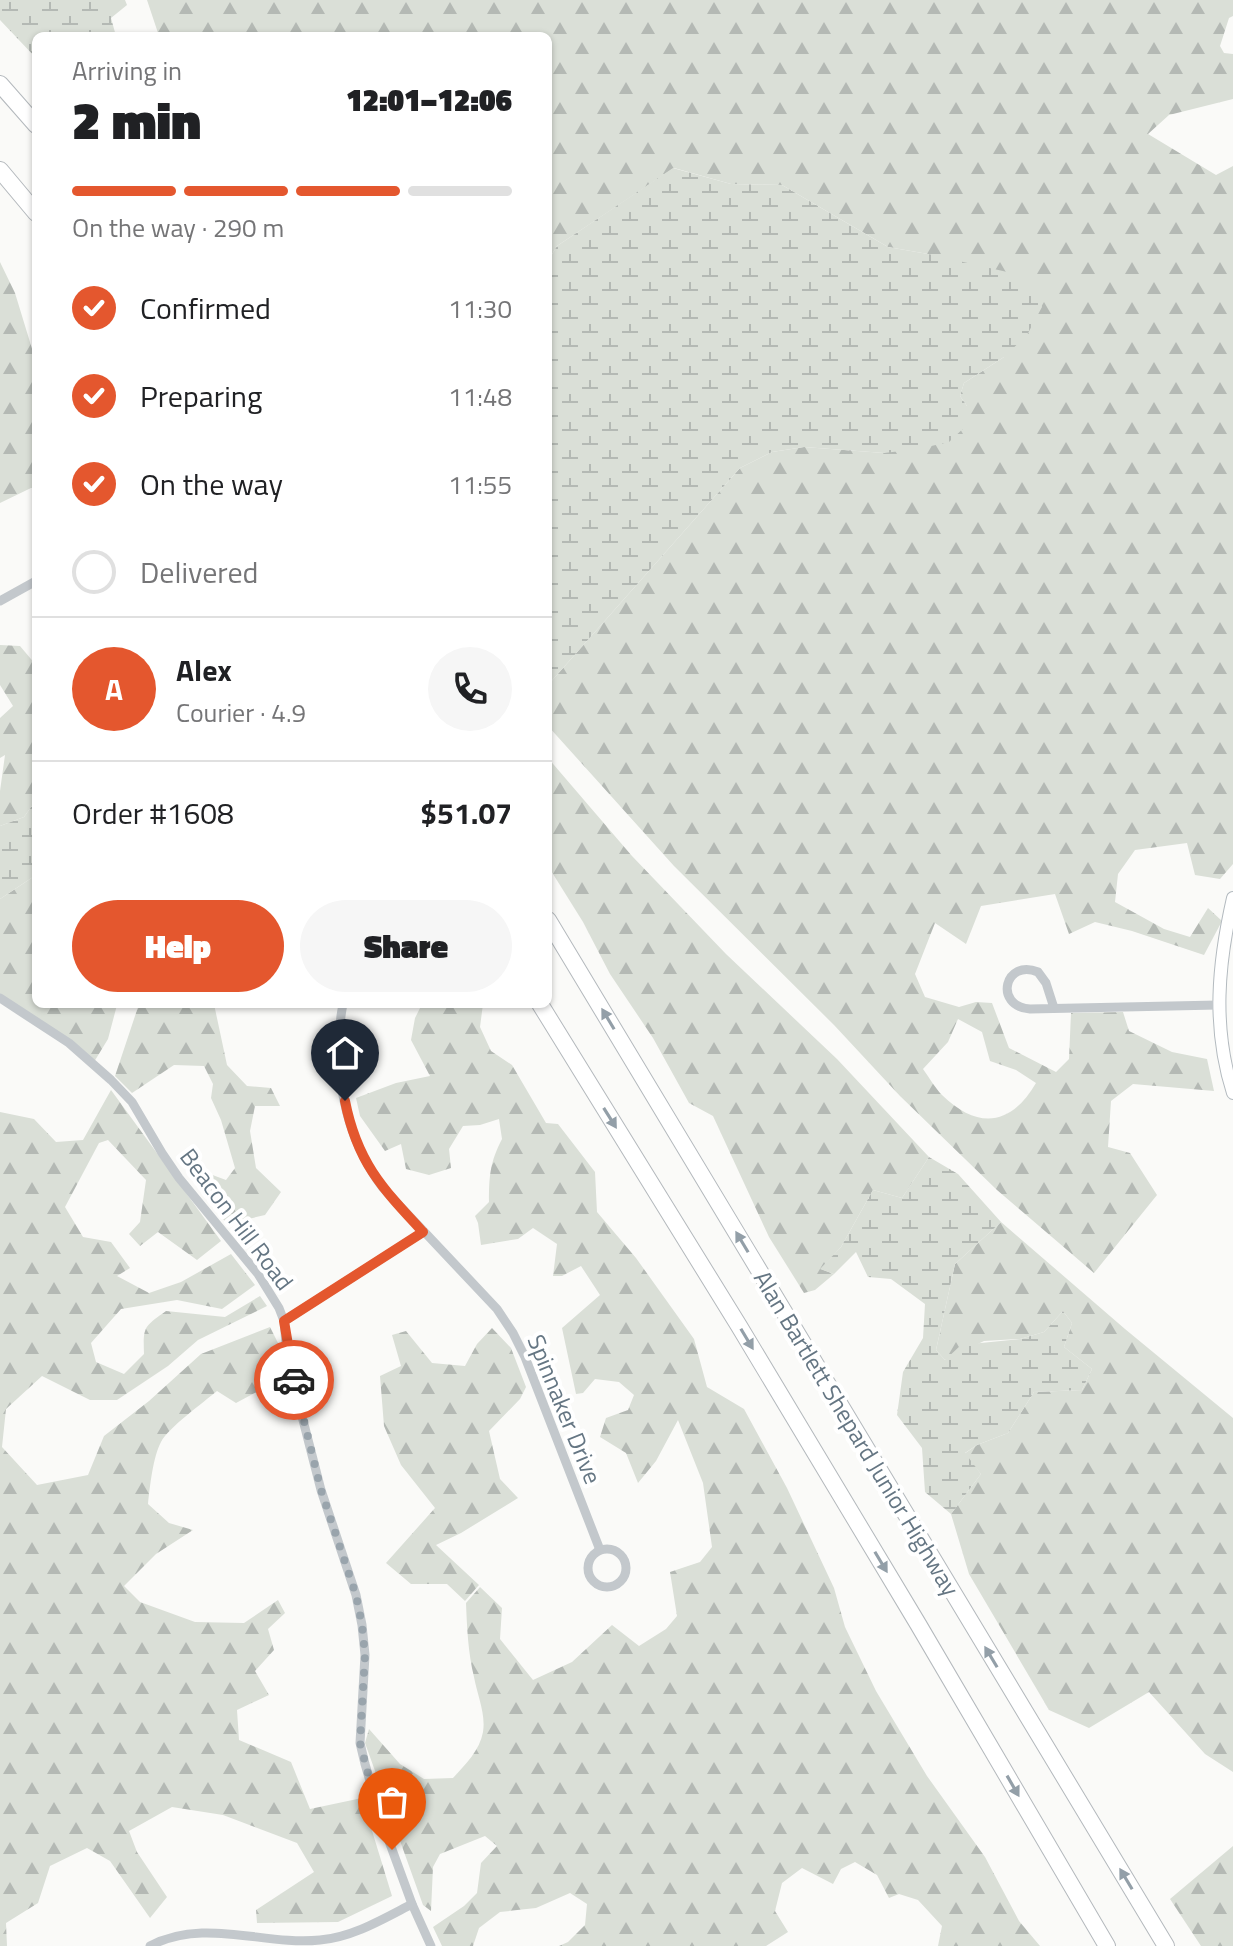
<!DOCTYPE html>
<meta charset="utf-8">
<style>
:root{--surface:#fff;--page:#f6f6f6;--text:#202124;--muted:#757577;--line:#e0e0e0;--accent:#e4572e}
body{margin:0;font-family:"Titillium Web",sans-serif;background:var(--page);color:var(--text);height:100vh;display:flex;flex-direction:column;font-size:30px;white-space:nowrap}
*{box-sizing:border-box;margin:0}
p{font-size:26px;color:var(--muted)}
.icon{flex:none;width:44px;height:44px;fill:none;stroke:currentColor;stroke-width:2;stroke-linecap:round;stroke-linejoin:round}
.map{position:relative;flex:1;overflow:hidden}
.details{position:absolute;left:32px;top:32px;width:520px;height:976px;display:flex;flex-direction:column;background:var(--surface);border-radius:12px;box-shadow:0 2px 6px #0004}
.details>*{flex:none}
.pin{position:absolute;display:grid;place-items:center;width:68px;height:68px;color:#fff;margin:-82px -34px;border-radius:50% 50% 50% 0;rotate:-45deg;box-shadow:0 0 8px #0007}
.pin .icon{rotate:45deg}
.courier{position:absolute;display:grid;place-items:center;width:80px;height:80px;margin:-40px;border:6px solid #e4572e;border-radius:50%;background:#fff;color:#222;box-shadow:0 2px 10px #0007}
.headline em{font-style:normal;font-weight:800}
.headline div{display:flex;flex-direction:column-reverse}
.headline{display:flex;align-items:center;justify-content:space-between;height:136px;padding:0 40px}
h1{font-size:52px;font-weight:800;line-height:60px}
.bar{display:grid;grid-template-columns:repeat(4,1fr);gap:12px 8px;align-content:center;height:96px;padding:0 40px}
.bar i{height:10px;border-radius:6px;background:var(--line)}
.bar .active{background:var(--accent)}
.bar p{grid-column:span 4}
.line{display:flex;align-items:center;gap:20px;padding:0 40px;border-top:2px solid var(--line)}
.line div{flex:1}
.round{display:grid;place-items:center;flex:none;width:84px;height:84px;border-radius:42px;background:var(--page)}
ol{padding:0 40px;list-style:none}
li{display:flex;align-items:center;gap:24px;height:88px}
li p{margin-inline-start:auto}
li .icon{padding:8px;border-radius:50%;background:var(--accent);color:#fff;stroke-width:4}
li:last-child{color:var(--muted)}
li i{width:44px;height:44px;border:4px solid var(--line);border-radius:50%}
.button{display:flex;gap:16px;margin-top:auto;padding:16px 40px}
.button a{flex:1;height:92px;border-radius:48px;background:var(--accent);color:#fff;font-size:32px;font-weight:800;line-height:92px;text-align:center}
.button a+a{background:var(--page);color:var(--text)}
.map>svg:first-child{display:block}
.forest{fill:url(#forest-firs);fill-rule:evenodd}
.wetland{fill:url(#wetland-marsh)}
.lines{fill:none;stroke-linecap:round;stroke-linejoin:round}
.secondary-casing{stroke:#b3babf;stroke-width:14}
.highway-casing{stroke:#b4b9bd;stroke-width:18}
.street{stroke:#c3c8cc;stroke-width:9}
.secondary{stroke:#fff;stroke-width:12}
.highway{stroke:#fff;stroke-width:16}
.oneway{fill:#939fa8}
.done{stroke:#99a4ac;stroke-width:8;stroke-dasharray:0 14.4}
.route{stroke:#e4572e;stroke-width:10}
.labels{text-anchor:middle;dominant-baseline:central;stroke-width:8;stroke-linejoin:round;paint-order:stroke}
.street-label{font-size:24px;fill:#657683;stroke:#fff}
</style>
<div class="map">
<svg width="1233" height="1946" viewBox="0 0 1233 1946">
<defs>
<pattern id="forest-firs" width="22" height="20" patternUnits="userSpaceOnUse" patternTransform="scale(2)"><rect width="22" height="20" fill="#dadfd7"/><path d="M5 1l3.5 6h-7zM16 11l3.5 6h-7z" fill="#b4b9b4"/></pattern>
<pattern id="wetland-marsh" width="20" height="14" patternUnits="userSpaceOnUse" patternTransform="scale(2)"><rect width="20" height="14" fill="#dadfd7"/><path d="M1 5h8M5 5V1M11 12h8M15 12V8" fill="none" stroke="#b4b9b4"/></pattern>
</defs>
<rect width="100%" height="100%" fill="#fafaf8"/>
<g class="forest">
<path d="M 147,0 L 1233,0 L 1233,16 L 1229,18 L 1220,46 L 1224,53 L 1233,54 L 1233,99 L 1169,115 L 1148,134 L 1216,175 L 1233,166 L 1233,864 L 1220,879 L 1195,875 L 1187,843 L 1135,850 L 1118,874 L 1115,902 L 1164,929 L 1190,937 L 1208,908 L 1222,921 L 1204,955 L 1132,931 L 1095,922 L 1069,934 L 1055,894 L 981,906 L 966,944 L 935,923 L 915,974 L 925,997 L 959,1007 L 976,1002 L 992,1003 L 1009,1048 L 1056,1072 L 1069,1059 L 1071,1013 L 1123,1012 L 1129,1031 L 1172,1052 L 1207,1059 L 1214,1091 L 1133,1084 L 1111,1101 L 1108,1147 L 1130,1153 L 1157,1195 L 1094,1273 L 997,1190 L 900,1096 L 834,1025 L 674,866 L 548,726 L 548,685 L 740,468 L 772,452 L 804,447 L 884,453 L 967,406 L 960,396 L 964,383 L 1004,357 L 928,254 L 888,247 L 782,185 L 731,184 L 674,168 L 557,246 L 548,261 L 548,36 L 159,36 ZM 958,1019 L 982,1032 L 990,1061 L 1016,1070 L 1036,1083 C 1011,1126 978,1130 942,1095 C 935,1088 929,1077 923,1069 L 948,1042 Z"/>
<polygon points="0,262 15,293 33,352 36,355 36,488 31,488 0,503"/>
<polygon points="0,645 20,646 36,665 36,800 24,817 0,826 0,791 5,755 0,758 0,718 13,706 0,685"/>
<polygon points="548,758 632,856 726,954 837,1059 929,1157 902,1198 873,1190 841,1247 821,1269 834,1274 815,1290 804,1293 769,1237 713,1116 689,1103 653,1038 610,974 583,922 548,866"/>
<polygon points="36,875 36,1004 117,1005 108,1039 94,1062 0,994 0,899"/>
<polygon points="139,1004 214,1004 227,1065 247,1086 271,1088 280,1106 255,1106 250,1131 256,1168 281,1192 265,1215 227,1224 190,1176 199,1170 226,1180 235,1168 221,1120 211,1098 213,1084 204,1066 174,1065 132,1093 115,1076"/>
<path d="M 422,1004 L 483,1004 L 480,1027 L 491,1051 L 512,1065 L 546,1123 L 558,1124 L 595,1172 L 597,1212 L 636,1258 L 694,1339 L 707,1387 L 744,1409 L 787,1488 L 834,1588 L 845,1627 L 876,1691 L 927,1776 L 985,1857 L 1019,1921 L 1040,1946 L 938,1946 L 942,1926 L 918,1900 L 899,1894 L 889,1898 L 877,1875 L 855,1862 L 841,1869 L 833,1884 L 802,1868 L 782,1883 L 775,1911 L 788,1932 L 766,1946 L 559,1946 L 568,1942 L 585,1925 L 587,1904 L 570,1893 L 536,1908 L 500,1912 L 479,1928 L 473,1946 L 442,1946 L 433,1927 L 464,1906 L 477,1893 L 481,1863 L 497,1846 L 485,1836 L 440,1854 L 433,1867 L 431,1911 L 423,1905 L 365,1743 L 369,1729 L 400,1764 L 424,1779 L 453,1778 C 465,1765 480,1750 483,1732 C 486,1714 477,1694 474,1677 C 468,1652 467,1628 466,1603 L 480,1587 L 502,1608 L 500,1639 L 533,1680 L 572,1662 L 612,1625 L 639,1646 L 666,1629 L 677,1616 L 670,1572 L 700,1562 L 712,1547 L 703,1483 L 678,1420 L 656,1461 L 638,1483 L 626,1453 L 600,1437 L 606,1418 L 628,1410 L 634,1395 L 619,1382 L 595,1379 L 583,1393 L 576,1394 L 562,1328 L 600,1295 L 581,1266 L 562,1276 L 553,1276 L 557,1244 L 533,1228 L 518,1239 L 481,1245 L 478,1223 L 475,1216 L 489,1202 C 489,1176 490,1162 502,1139 L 499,1119 L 480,1125 L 463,1126 L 449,1149 L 451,1168 L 429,1175 L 406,1169 L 401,1144 L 385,1151 L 360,1116 L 356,1098 L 396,1083 L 430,1076 L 411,1040 L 415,1018 Z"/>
<path d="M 111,1090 L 221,1241 L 197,1260 L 158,1232 L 140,1246 L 129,1234 L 140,1222 L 146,1180 L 108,1140 L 99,1143 L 65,1207 L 83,1237 L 111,1242 L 130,1268 L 117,1276 L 149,1293 L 181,1282 L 231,1254 L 255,1285 L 222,1309 L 177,1300 L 121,1309 L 91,1343 L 96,1362 L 124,1374 L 144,1354 C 143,1326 144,1327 166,1311 L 225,1317 L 260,1296 L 267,1306 L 198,1340 L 168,1366 L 117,1400 L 90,1400 L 42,1376 L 6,1409 L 2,1447 L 37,1485 L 88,1475 L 104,1436 L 149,1401 L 201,1354 L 270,1327 L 280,1347 L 270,1362 L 266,1387 L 236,1403 L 217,1391 C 204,1402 168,1428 161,1442 C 153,1457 150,1486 148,1504 L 169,1523 L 193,1530 L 156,1554 L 124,1586 L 140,1602 L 195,1622 L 244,1623 L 278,1600 L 285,1613 L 268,1629 L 274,1650 L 255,1671 L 269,1695 L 237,1710 L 239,1740 L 291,1762 L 310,1809 L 362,1798 L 392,1896 L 338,1922 L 257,1923 L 256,1910 L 314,1872 L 297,1843 L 223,1815 L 172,1807 L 129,1831 L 137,1852 L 167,1897 L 150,1918 L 110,1861 L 87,1848 L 50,1866 L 38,1903 L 6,1923 L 7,1946 L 0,1946 L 0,1112 L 34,1119 L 56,1142 L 83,1140 Z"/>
<polygon points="1001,1222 1125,1329 1233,1418 1233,1772 1205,1754 1149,1692 1089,1728 1049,1710 969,1574 951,1514 981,1474 964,1454 977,1445 1008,1433 1034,1392 1082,1390 1092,1369 1064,1347 1072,1323 1063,1311 1044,1332 1020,1339 984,1341 945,1360 936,1350 955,1264"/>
<polygon points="492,1328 511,1348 526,1387 520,1399 489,1431 500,1479 518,1498 461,1533 436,1545 479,1585 465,1601 447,1584 411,1584 386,1563 435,1508 401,1465 384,1426 380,1376 401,1366 392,1335 406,1331 432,1363 465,1366 477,1344"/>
<polygon points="1233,1846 1233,1946 1201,1946 1170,1899"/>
</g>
<g class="wetland">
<polygon points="0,0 125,0 127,5 111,18 116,36 36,36 36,58 0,20"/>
<polygon points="673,168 731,184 782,185 888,247 928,254 1016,274 1037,285 1042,307 1027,335 1004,357 964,383 960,396 967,406 969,423 949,442 918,449 884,453 804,447 772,452 740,468 548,685 548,261 557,246"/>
<polygon points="36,800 36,875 0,899 0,826 24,817"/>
<polygon points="929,1157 958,1174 1001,1222 955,1264 936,1350 945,1360 961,1345 1020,1339 1044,1332 1063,1311 1072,1323 1064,1347 1092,1369 1082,1390 1034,1392 1008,1433 977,1445 965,1453 981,1474 951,1514 925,1492 922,1448 897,1415 903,1372 923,1338 925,1304 891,1279 868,1277 856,1252 834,1274 820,1269 841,1247 873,1190 902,1198"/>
</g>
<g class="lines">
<defs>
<path id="secondary" d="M 1233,898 C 1218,964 1212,1027 1233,1093"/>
<g id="highway">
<polyline points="0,84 36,125"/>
<polyline points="0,170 36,213"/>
<polyline points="548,920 1166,1946"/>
<polyline points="540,1004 739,1326 918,1624 1107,1946"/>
</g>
</defs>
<use href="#secondary" class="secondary-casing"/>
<use href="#highway" class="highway-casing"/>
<g class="street">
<polyline points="0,601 36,581"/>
<polyline points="0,998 69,1043 111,1080 132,1102 162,1153 179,1178 258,1274 279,1308 284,1321 286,1344 296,1393 321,1490 356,1595 362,1625 365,1655 360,1743 365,1764 382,1822 412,1904 431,1946"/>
<path d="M 343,1004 C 331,1066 344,1137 383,1188 L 497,1309 L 513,1333 L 525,1357 L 600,1550"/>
<path d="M 1054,1008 L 1046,983 L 1038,972 C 1005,958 993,1006 1030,1009 L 1218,1005"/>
<polyline points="284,1321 423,1232"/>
<circle cx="607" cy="1568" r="19"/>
<path d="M 150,1946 C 204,1917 264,1946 320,1940 C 353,1937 383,1919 412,1904"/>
</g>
<use href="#secondary" class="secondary"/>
<use href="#highway" class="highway"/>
</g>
<defs><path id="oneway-solid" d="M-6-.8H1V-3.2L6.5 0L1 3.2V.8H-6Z" transform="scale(2)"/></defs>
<g class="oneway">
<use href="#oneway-solid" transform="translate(608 1019) rotate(-121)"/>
<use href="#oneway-solid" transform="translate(610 1118) rotate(58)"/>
<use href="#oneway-solid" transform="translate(742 1242) rotate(-121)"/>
<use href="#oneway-solid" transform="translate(747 1339) rotate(59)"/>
<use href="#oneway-solid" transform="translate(881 1562) rotate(59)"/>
<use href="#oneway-solid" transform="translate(991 1657) rotate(-121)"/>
<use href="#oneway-solid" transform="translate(1013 1786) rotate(60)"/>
<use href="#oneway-solid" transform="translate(1126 1879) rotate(-121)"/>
</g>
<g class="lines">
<polyline class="done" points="294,1380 321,1490 356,1595 362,1625 365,1655 360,1743 373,1793 392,1850"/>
<path class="route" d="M 294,1380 L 284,1321 L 423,1232 C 382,1188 357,1162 345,1101"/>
</g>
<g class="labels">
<g class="street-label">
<text transform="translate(237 1219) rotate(53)">Beacon Hill Road</text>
<text transform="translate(565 1409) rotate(68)">Spinnaker Drive</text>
<text transform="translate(857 1433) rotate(59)">Alan Bartlett Shepard Junior Highway</text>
</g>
</g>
</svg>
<div class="pin" style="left:392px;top:1850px;background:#ea580c"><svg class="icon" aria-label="bag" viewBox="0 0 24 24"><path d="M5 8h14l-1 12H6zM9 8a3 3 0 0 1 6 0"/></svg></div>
<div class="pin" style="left:345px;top:1101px;background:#1f2937"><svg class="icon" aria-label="home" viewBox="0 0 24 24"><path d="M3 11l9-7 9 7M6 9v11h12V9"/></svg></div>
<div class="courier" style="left:294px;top:1380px"><svg class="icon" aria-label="car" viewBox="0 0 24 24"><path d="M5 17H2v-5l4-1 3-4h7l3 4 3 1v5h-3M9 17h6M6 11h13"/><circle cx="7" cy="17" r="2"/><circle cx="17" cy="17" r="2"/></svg></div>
<section class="details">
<div class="headline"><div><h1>2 min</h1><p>Arriving in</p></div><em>12:01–12:06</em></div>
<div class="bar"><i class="active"></i><i class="active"></i><i class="active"></i><i></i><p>On the way · 290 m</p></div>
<ol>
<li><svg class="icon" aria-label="check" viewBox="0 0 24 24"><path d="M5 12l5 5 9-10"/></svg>Confirmed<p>11:30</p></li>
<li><svg class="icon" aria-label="check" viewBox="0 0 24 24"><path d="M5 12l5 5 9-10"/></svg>Preparing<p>11:48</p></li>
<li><svg class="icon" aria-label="check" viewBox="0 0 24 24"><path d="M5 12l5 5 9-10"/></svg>On the way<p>11:55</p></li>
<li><i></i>Delivered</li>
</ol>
<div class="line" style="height:144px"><b class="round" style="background:var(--accent);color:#fff">A</b><div><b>Alex</b><p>Courier · 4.9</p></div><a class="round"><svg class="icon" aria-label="phone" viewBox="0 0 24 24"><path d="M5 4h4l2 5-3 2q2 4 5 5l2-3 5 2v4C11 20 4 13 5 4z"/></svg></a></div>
<div class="line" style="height:104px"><div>Order #1608</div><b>$51.07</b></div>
<div class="button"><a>Help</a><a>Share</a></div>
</section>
</div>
